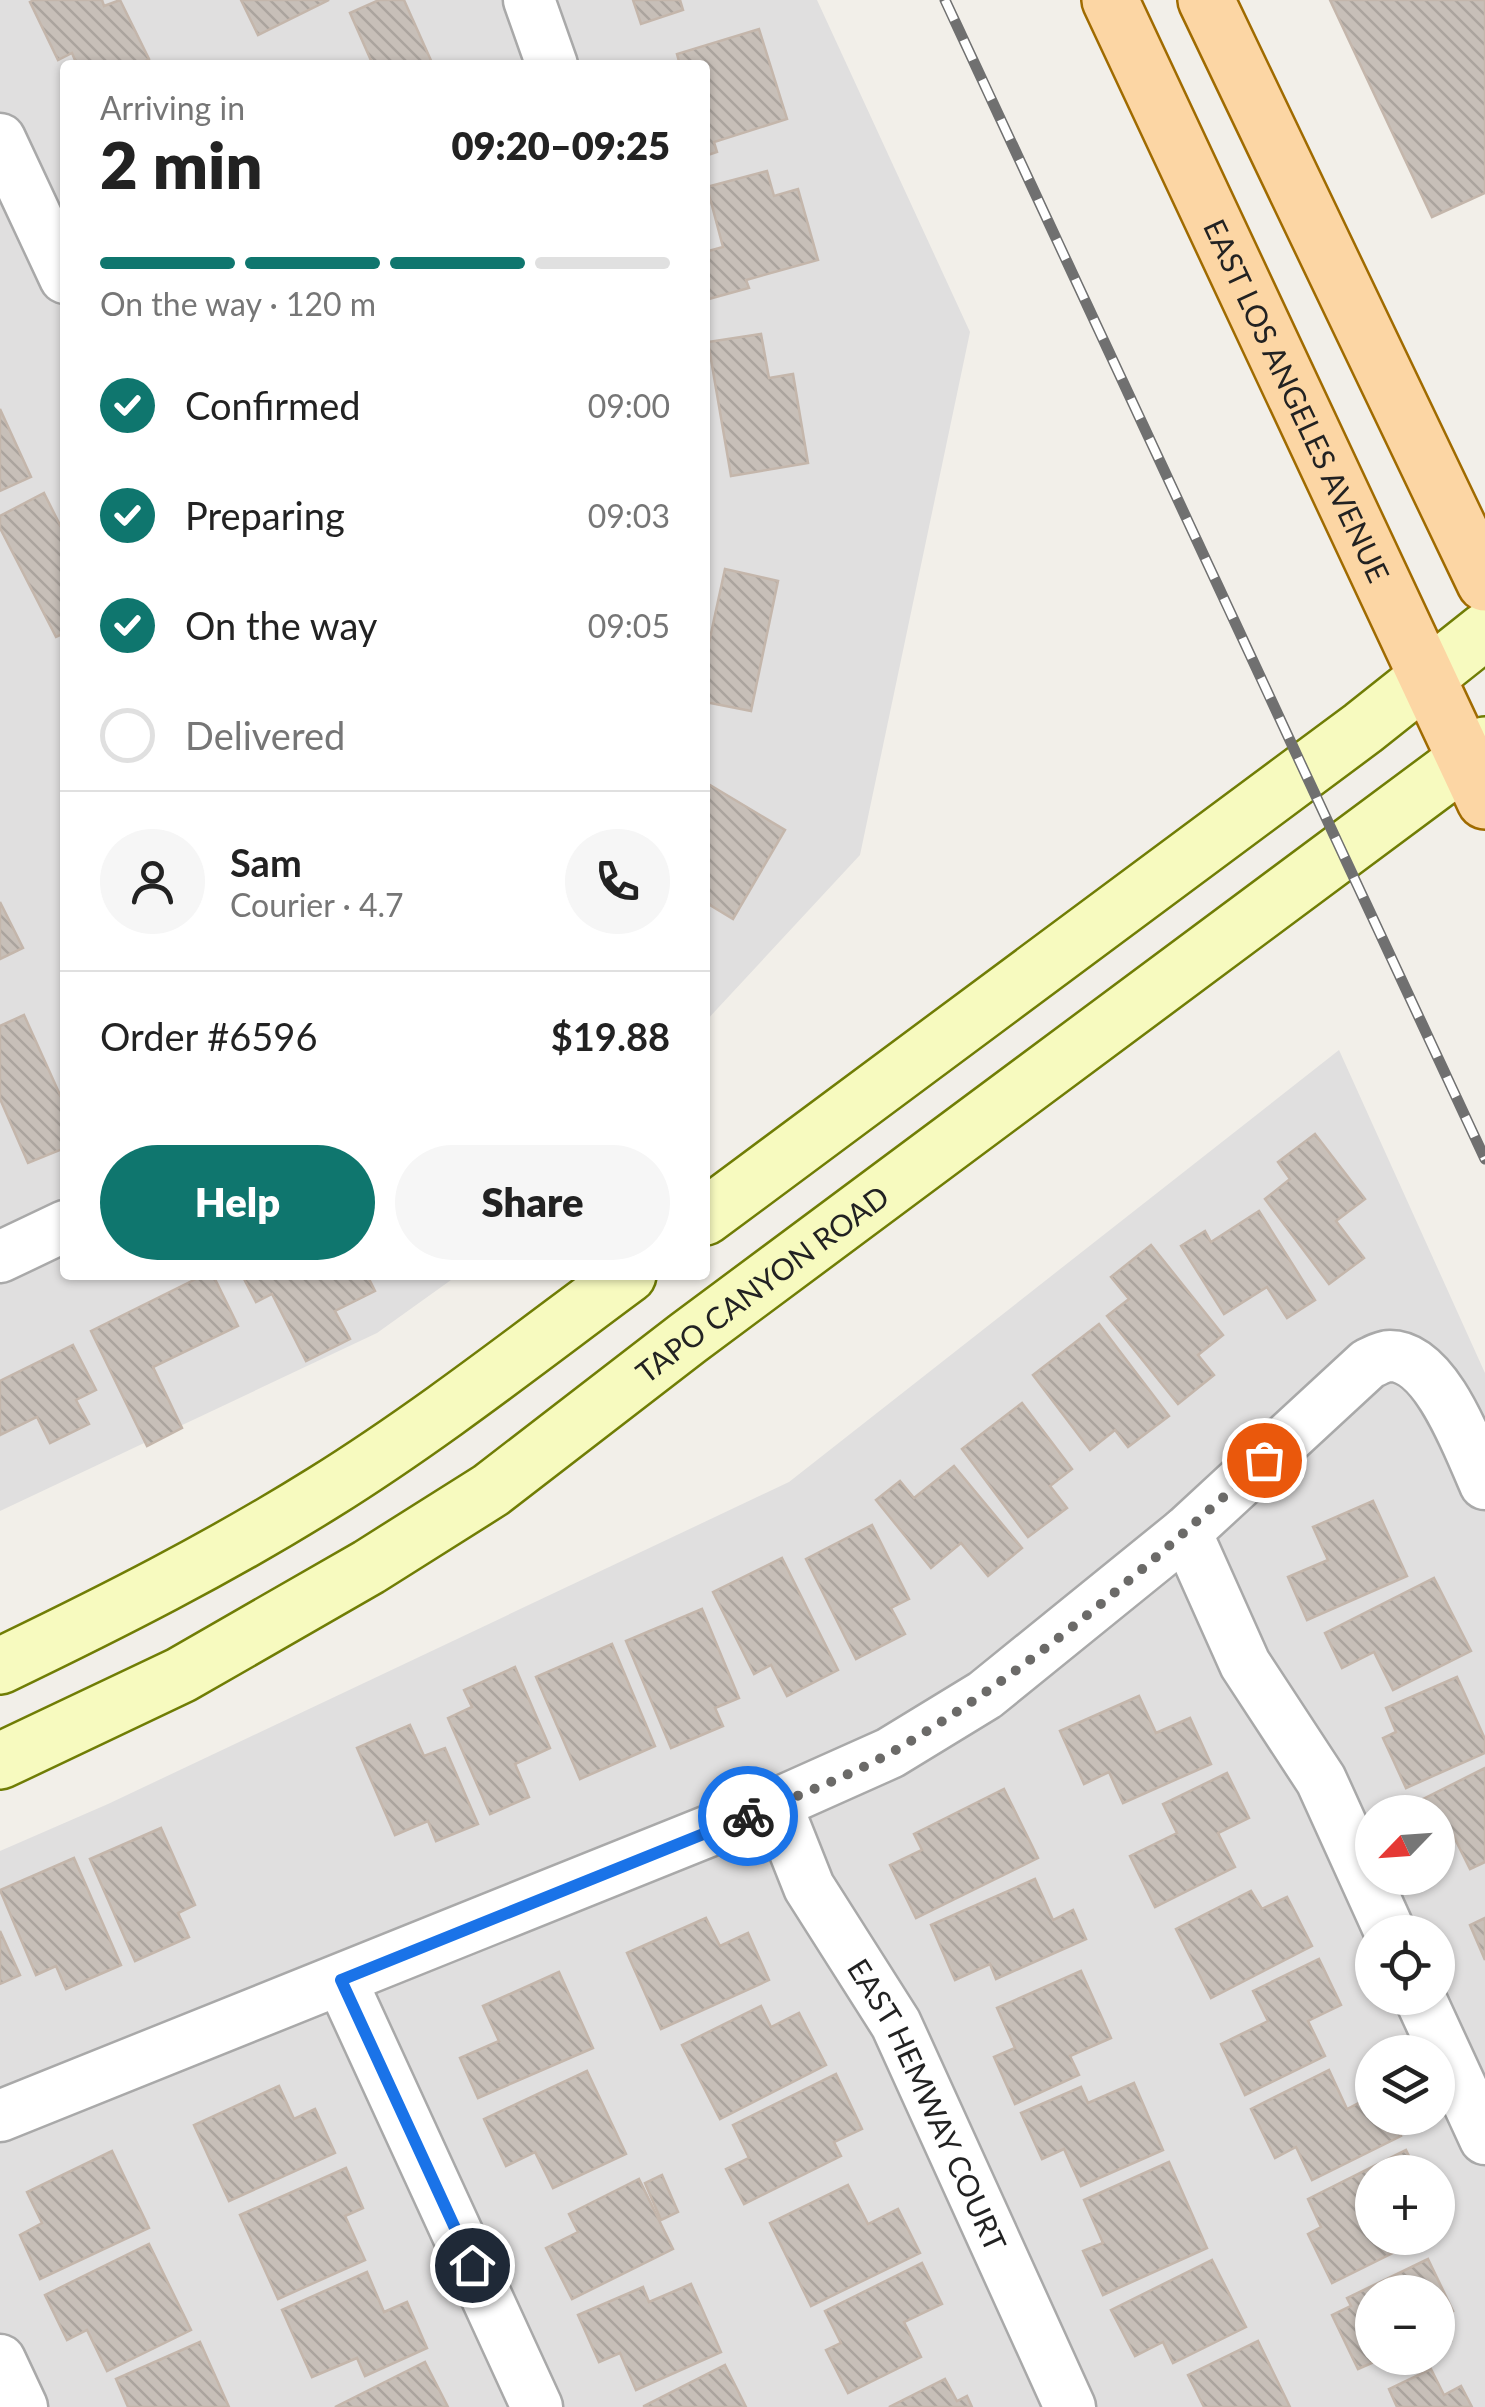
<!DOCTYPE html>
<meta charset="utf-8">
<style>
:root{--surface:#fff;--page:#f6f6f6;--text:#222;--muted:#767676;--line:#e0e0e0;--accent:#0f766e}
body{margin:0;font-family:Lato,sans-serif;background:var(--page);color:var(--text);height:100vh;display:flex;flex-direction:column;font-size:38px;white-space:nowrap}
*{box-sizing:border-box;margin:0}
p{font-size:32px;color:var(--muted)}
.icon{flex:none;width:55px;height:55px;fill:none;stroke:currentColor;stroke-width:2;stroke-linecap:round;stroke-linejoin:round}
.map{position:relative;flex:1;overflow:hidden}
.panel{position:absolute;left:60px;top:60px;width:650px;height:1220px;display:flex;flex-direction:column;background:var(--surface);border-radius:10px;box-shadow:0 2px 8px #0004}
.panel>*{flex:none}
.needle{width:65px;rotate:245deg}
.buttons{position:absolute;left:1355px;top:1795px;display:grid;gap:20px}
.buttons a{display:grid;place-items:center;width:100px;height:100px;border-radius:50%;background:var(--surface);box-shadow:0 2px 8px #0004;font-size:50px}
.pin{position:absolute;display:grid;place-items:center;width:85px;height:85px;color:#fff;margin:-42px;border:5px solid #fff;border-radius:50%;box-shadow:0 2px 10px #0007}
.courier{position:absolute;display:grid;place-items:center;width:100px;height:100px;margin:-50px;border:8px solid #1a73e8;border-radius:50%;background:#fff;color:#222;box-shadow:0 2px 12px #0007}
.summary em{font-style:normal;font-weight:800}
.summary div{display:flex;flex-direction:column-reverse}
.summary{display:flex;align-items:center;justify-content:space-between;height:170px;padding:0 40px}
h1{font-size:65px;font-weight:800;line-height:75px}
.bar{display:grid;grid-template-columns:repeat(4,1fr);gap:15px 10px;align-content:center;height:120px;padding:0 40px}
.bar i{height:12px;border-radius:8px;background:var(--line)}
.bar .selected{background:var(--accent)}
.bar p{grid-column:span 4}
.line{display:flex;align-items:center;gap:25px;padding:0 40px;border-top:2px solid var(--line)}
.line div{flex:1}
.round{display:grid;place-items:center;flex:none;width:105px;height:105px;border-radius:52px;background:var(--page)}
ol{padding:0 40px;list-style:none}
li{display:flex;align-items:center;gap:30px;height:110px}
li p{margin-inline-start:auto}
li .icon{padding:10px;border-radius:50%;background:var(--accent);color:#fff;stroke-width:4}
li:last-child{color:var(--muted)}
li i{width:55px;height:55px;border:5px solid var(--line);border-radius:50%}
.cta{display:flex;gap:20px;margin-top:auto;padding:20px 40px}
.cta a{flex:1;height:115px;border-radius:60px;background:var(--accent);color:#fff;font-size:40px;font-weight:800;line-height:115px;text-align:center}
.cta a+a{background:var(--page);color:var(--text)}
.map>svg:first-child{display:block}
.residential{fill:#e0dfdf;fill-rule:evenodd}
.building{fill:url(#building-back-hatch);stroke:#c4b6ab;stroke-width:2.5}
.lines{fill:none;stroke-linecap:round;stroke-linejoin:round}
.minor-casing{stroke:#a9a9a9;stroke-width:55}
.secondary-casing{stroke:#707d05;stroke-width:60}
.primary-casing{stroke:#a06b00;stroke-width:60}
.minor{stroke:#fff;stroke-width:50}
.secondary{stroke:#f7fabf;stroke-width:55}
.primary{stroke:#fcd6a4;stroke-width:55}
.rail-casing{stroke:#707070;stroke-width:11}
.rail{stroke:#fff;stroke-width:8;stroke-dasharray:22;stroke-linecap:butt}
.done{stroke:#6b6a68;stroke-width:10;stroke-dasharray:0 18}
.route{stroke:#1a73e8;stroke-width:12}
.labels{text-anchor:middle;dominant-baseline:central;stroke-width:8;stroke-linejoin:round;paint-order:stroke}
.street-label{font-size:30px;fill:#222;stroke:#fff}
</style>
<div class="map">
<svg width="1485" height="2407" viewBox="0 0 1485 2407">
<defs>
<pattern id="building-back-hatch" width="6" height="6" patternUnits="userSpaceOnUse" patternTransform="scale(2.5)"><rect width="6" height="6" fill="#c7bfb8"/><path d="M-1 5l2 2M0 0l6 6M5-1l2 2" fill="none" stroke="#aba49e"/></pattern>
</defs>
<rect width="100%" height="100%" fill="#f2efe9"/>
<g class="residential">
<polygon points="0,0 817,0 970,332 860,855 705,1022 705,65 65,65 65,1275 458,1275 377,1333 0,1511"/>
<path d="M 1339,1050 L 1485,1373 L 1485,2407 L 0,2407 L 0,1851 L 108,1804 L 789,1482 ZM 1372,1812 L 1438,1812 L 1438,1878 L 1372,1878 ZM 1372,1932 L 1438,1932 L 1438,1998 L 1372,1998 ZM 1372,2052 L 1438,2052 L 1438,2118 L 1372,2118 ZM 1372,2172 L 1438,2172 L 1438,2238 L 1372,2238 ZM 1372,2292 L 1438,2292 L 1438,2358 L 1372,2358 Z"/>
</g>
<g class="building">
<polygon points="34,0 102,0 104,6 120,0 149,59 137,65 77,65 72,53 58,60 30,2"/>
<polygon points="241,0 329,0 258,35"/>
<polygon points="379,0 404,0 433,65 373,65 350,13"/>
<polygon points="633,0 680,0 683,10 641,24"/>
<polygon points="1330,0 1485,0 1485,193 1432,217"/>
<polygon points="759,29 787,119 714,142 717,152 705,156 705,65 680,65 677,54"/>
<polygon points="767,171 774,196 798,189 818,260 746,280 749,288 705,300 705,252 723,247 707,187"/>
<polygon points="761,334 769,378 793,374 808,463 731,476 708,342"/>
<polygon points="0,409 31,477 0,491"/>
<polygon points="44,493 65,535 65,633 56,637 0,528 0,516"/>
<polygon points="725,569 778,581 751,711 705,702 705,661"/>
<polygon points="705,782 785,830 733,919 705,902"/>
<polygon points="0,902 23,948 0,959"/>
<polygon points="24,1015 65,1106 65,1148 28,1163 0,1099 0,1026"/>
<polygon points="1315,1134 1365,1199 1336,1221 1364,1258 1329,1284 1265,1199 1290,1179 1278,1162"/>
<polygon points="1259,1211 1315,1300 1287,1318 1267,1287 1224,1314 1181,1246 1205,1231 1211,1242"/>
<polygon points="1151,1245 1223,1335 1198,1355 1214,1375 1178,1404 1107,1316 1129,1299 1111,1277"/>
<polygon points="204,1275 213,1275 238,1326 153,1367 182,1428 147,1446 91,1331"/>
<polygon points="242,1275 367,1275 375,1291 335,1311 350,1339 306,1361 272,1294 256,1302"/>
<polygon points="1099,1324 1169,1416 1128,1447 1115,1430 1090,1450 1033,1375"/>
<polygon points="73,1345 96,1390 76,1400 89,1424 50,1443 37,1417 0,1435 0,1381"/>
<polygon points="1022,1403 1072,1469 1050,1486 1067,1508 1028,1537 962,1449"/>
<polygon points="954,1466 1022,1548 988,1576 961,1543 931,1568 876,1500 900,1481 914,1498"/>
<polygon points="1373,1501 1407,1576 1307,1620 1288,1577 1328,1560 1313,1527"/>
<polygon points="872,1525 909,1599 891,1608 905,1634 856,1659 806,1559"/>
<polygon points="782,1558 838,1670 787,1696 771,1665 754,1674 713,1592"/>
<polygon points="1434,1578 1471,1651 1393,1690 1374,1652 1342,1668 1325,1633"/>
<polygon points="702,1609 739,1698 715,1708 723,1726 671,1748 626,1641"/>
<polygon points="612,1644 655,1746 580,1779 536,1677"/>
<polygon points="515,1667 550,1748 515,1764 529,1797 490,1814 448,1718 472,1707 464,1690"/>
<polygon points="1457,1677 1485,1739 1485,1753 1406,1788 1383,1738 1396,1732 1386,1708"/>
<polygon points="1139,1696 1156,1733 1190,1718 1211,1764 1123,1803 1109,1772 1084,1784 1060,1731"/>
<polygon points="410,1725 424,1756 445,1748 478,1824 436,1841 428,1821 395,1835 357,1748"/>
<polygon points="1485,1768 1485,1862 1470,1869 1452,1833 1438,1840 1438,1812 1417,1812 1413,1804"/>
<polygon points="1227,1773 1249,1818 1218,1833 1235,1867 1155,1907 1130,1856 1177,1833 1163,1804"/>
<polygon points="1004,1789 1038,1858 916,1918 890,1865 922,1850 914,1834"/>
<polygon points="161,1828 195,1905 178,1913 189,1937 135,1961 90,1859"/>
<polygon points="74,1858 121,1965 66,1989 56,1966 36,1975 0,1890"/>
<polygon points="1035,1879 1053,1920 1073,1910 1086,1939 996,1979 990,1964 955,1980 931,1925"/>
<polygon points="1251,1891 1262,1909 1287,1897 1312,1946 1211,1998 1176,1929"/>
<polygon points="706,1918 720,1946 748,1933 769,1980 661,2029 627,1953"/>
<polygon points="1485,1918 1485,1960 1470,1925"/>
<polygon points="0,1931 20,1975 0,1984"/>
<polygon points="1319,1959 1341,2005 1308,2021 1325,2056 1245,2095 1221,2044 1268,2021 1253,1991"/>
<polygon points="1081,1971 1111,2038 1070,2056 1079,2075 1015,2104 994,2057 1015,2048 997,2008"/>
<polygon points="559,1972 593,2048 478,2098 460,2058 499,2041 483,2006"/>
<polygon points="761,2006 771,2027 799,2013 826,2065 720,2119 682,2045"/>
<polygon points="1329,2070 1347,2109 1372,2096 1372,2118 1392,2118 1401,2136 1312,2180 1296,2147 1275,2158 1251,2109"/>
<polygon points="587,2071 626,2154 553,2188 535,2152 506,2166 484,2119"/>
<polygon points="836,2074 862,2129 834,2142 841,2156 744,2204 726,2169 749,2158 733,2125"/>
<polygon points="1134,2083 1163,2150 1081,2186 1064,2149 1042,2159 1021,2113 1081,2087 1088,2103"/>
<polygon points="279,2086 294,2119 315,2109 335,2153 229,2201 194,2125"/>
<polygon points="1406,2150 1417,2172 1372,2172 1372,2238 1406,2238 1409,2245 1332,2283 1308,2234 1321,2227 1308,2199"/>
<polygon points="112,2151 149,2228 40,2279 20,2235 42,2223 27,2192"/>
<polygon points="1169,2162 1207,2248 1103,2295 1083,2251 1103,2243 1084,2200"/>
<polygon points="346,2168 363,2208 345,2216 365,2260 278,2299 240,2215"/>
<polygon points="662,2175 678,2212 661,2220 645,2183"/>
<polygon points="639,2179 673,2249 572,2299 546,2248 578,2232 569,2214"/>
<polygon points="848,2185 868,2224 898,2209 920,2253 811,2306 770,2223"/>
<polygon points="149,2244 191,2330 107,2371 87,2330 67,2340 45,2295"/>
<polygon points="1428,2259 1453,2311 1439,2317 1451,2341 1438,2348 1438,2292 1372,2292 1372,2358 1383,2358 1358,2369 1332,2315 1351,2306 1347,2298"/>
<polygon points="1212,2260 1246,2327 1173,2363 1163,2342 1135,2356 1111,2310"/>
<polygon points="922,2263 942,2304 904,2322 921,2357 848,2393 826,2350 841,2343 825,2311"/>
<polygon points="367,2272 384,2312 407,2302 427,2348 365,2376 357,2358 312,2377 282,2310"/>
<polygon points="691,2284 721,2352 636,2390 620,2353 599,2362 578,2315 643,2287 649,2302"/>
<polygon points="1258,2341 1290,2407 1204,2407 1188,2375"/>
<polygon points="200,2342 229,2407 128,2407 116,2379"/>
<polygon points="425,2362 448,2407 335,2407"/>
<polygon points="725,2365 746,2407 644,2407 644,2406"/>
<polygon points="1431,2369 1444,2395 1461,2386 1472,2407 1397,2407 1389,2389"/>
<polygon points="945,2379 957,2401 967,2396 972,2407 889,2407"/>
</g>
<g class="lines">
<defs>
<g id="minor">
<polyline points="529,0 552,65"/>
<polyline points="0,139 65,278"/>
<polyline points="0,1257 65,1226"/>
<polyline points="1186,1532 1245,1664 1321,1780 1390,1932"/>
<path id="s1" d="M 776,1804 L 809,1887 L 896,2024 L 1070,2407"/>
<polyline points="341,1980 537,2407"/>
<polyline points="1420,1998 1485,2139"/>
<path d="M 0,2116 L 776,1804 L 890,1753 L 985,1695 L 1186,1532 L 1368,1364 C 1374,1361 1383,1356 1390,1356 C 1437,1356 1469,1449 1485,1484"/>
<polyline points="0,2360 22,2407"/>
</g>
<g id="secondary">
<polyline points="705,1217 1363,728 1485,631"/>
<path d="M 0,1666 C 110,1613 219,1558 323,1493 C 429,1427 528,1349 628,1275"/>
<path id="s2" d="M 0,1761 L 181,1675 L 369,1567 L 491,1490 L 688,1338 L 1485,745"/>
</g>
<g id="primary">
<path id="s3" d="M 1110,0 L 1485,801"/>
<polyline points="1206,0 1485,583"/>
</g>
</defs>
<use href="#minor" class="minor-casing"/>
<use href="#secondary" class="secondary-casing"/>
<use href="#primary" class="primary-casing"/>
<use href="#minor" class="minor"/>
<use href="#secondary" class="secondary"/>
<use href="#primary" class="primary"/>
<defs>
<polyline id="rail" points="945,0 1485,1159"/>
</defs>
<use href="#rail" class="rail-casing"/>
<use href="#rail" class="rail"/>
</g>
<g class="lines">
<path class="done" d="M 748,1816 C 796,1796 848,1777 894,1751 C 1029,1672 1149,1566 1264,1460"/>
<polyline class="route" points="472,2265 341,1980 748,1816"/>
</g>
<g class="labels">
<g class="street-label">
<text stroke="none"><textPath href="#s3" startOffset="442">EAST LOS ANGELES AVENUE</textPath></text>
<text stroke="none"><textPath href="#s2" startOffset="902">TAPO CANYON ROAD</textPath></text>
<text stroke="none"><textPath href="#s1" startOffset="338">EAST HEMWAY COURT</textPath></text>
</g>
</g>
</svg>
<div class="buttons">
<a><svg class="needle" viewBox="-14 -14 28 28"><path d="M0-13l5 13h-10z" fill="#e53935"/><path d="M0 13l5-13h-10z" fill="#767676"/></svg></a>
<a><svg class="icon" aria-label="locate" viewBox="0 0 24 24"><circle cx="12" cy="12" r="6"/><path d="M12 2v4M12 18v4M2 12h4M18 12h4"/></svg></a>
<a><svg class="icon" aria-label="layers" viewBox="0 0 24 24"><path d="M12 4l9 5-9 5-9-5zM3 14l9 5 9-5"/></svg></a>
<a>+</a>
<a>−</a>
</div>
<div class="pin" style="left:1264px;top:1460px;background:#ea580c"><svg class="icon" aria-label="bag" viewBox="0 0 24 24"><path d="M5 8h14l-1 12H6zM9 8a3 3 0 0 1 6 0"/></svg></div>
<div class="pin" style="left:472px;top:2265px;background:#1f2937"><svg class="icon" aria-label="home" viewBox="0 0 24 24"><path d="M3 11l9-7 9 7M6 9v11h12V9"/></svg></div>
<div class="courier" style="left:748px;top:1816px"><svg class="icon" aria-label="bike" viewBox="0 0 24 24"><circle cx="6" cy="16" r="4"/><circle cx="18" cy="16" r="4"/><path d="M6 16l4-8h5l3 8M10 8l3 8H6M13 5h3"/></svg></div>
<section class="panel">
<div class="summary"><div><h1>2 min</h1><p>Arriving in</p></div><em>09:20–09:25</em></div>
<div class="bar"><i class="selected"></i><i class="selected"></i><i class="selected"></i><i></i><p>On the way · 120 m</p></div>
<ol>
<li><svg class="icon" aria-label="check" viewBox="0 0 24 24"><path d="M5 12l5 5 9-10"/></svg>Confirmed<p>09:00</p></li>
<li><svg class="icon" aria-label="check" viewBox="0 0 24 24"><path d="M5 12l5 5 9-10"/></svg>Preparing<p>09:03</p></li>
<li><svg class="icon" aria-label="check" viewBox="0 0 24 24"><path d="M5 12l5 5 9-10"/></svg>On the way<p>09:05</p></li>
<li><i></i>Delivered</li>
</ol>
<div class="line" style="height:180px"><a class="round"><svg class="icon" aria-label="person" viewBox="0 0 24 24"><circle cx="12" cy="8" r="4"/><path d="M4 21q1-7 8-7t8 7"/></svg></a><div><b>Sam</b><p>Courier · 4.7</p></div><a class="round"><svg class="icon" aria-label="phone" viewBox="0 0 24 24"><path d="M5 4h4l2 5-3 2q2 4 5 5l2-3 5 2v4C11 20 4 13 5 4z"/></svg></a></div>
<div class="line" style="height:130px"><div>Order #6596</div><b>$19.88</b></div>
<div class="cta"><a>Help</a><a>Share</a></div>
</section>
</div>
